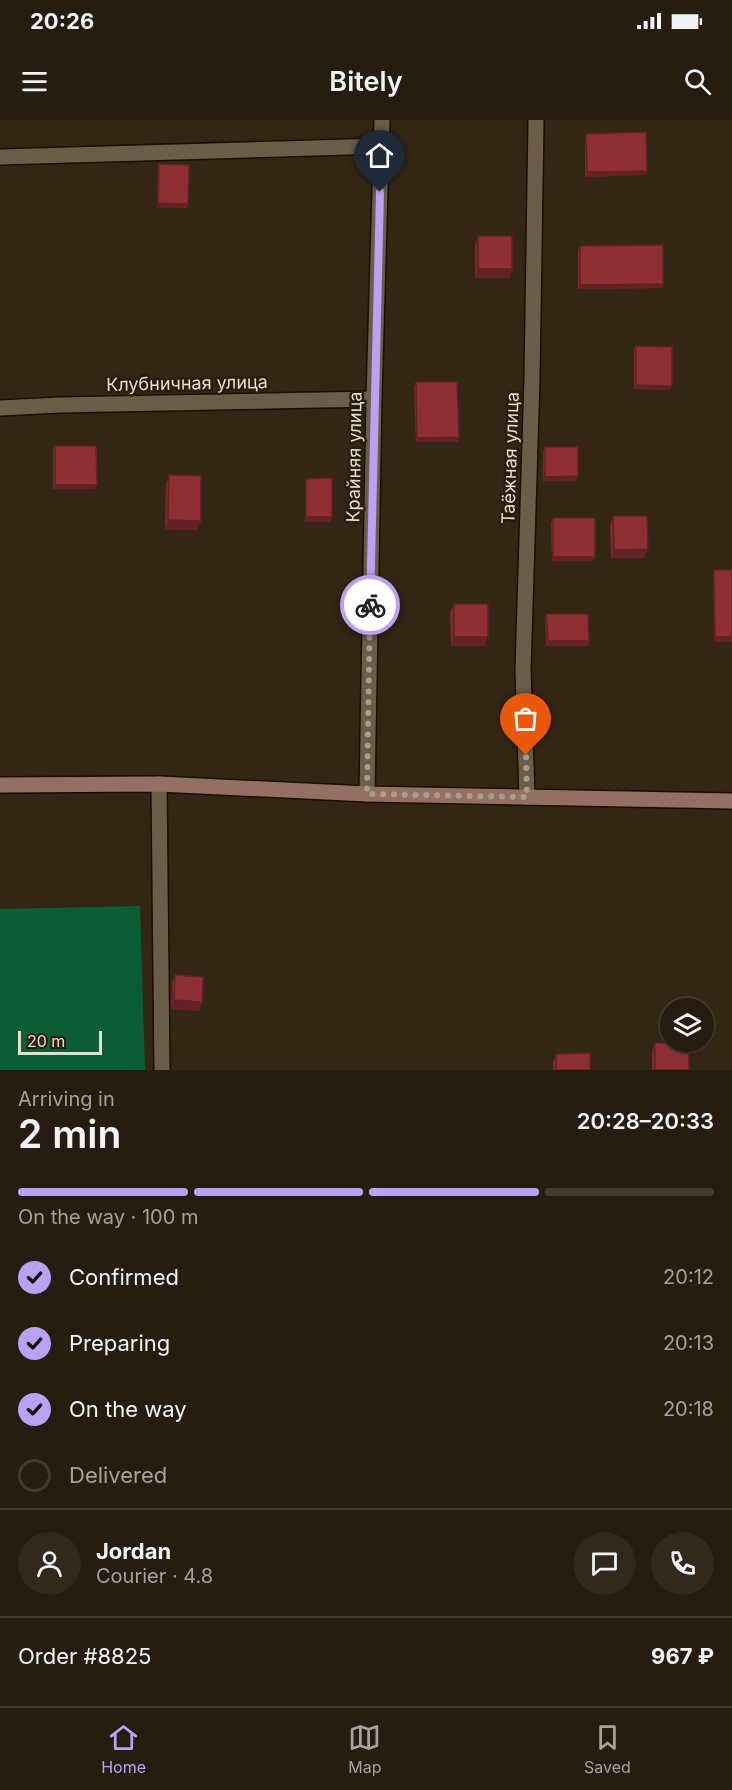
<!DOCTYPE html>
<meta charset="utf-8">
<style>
:root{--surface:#261c0f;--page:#32291d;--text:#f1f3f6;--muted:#a4a19e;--line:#423a2f;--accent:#bca0f2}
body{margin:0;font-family:Inter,sans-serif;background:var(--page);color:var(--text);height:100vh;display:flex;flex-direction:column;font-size:22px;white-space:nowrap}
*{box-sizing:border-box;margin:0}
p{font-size:20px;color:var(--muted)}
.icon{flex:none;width:33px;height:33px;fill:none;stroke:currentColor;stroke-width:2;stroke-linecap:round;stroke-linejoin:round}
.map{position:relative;height:950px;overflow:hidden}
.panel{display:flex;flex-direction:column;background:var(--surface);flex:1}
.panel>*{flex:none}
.controls{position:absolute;left:660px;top:878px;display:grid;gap:12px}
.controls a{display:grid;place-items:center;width:54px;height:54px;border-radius:50%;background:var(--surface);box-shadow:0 2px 4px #0004,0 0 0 2px var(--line);font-size:30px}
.scale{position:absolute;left:18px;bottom:15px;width:84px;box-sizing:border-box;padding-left:6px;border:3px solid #e6ded3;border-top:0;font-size:16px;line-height:21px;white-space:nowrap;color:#e6ded3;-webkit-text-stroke:4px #291d0b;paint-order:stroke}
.pin{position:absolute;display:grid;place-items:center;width:51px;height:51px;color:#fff;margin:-62px -26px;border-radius:50% 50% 50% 0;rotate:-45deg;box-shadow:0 0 6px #0007}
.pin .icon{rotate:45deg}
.courier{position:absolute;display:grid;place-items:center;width:60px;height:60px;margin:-30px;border:4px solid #bca0f2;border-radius:50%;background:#fff;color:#222;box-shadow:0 2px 8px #0007}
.head em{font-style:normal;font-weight:600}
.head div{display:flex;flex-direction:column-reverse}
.head{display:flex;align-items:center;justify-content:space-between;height:102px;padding:0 18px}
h1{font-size:39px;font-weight:600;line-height:45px}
.bar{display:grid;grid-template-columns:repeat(4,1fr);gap:9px 6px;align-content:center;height:72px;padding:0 18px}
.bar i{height:8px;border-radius:4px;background:var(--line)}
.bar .on{background:var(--accent)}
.bar p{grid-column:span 4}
.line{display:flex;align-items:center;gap:15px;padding:0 18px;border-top:2px solid var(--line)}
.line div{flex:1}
.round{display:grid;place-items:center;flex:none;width:63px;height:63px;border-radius:32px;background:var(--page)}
ol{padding:0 18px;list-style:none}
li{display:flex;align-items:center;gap:18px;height:66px}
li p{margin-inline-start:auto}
li .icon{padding:6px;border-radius:50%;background:var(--accent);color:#111;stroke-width:4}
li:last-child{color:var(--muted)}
li i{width:33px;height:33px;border:3px solid var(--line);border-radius:50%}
.status{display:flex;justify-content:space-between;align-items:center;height:42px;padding:0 30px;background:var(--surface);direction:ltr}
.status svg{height:16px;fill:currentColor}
header{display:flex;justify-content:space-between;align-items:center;height:78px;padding:0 18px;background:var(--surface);font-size:27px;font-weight:600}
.menu{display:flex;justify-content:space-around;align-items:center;height:84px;border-top:2px solid var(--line);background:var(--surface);font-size:16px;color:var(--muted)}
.menu a{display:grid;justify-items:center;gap:3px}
.menu .on{color:var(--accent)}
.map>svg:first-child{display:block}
.green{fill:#0b5d35}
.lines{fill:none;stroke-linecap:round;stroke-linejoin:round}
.minor-casing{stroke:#1a0f01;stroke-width:18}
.secondary-casing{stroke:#1a0f01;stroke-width:18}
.minor{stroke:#6c5d49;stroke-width:15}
.secondary{stroke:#947062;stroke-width:15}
.wall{fill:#7a292c}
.shaded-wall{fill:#632224}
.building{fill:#8e3033;stroke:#632224;stroke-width:1.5}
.done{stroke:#a79e90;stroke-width:6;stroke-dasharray:0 10.8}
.route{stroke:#bca0f2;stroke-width:8}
.labels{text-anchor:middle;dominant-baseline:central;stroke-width:5;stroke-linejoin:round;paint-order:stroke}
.street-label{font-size:18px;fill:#e6ded3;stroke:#291d0b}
</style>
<div class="status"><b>20:26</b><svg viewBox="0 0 49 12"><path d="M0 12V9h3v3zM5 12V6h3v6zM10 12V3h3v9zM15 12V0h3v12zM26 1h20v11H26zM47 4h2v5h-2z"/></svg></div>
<header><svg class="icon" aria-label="menu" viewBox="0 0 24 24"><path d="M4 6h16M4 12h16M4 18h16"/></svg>Bitely<svg class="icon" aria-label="search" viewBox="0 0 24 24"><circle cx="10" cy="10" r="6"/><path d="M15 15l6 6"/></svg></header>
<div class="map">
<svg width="732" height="950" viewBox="0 0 732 950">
<rect width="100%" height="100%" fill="#332614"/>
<polygon class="green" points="140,786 145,950 0,950 0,789"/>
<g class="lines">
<defs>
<g id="minor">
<polyline points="0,37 382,26"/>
<polyline points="0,288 60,285 374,279"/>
<polyline points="159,664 162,950"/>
<polyline points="367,674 374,279 382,0"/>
<polyline points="527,677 523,550 532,258 536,0"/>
</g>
<polyline id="secondary" points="0,665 159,664 367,674 732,681"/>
</defs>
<use href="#minor" class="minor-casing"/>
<use href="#secondary" class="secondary-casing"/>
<use href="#minor" class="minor"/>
<use href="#secondary" class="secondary"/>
</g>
<g class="wall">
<polygon points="586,14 645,55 585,57 585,18"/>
<polygon points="159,44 188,84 186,88 157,88 158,49"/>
<polygon points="478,116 512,149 509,158 475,158 475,125"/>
<polygon points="580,126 663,164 662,168 578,169 578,131"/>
<polygon points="636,226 670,270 634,269 634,230"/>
<polygon points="416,262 458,322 416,322 414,267"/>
<polygon points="55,326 95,369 53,369 53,330"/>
<polygon points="545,327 578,356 576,361 543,361 543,331"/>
<polygon points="169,355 201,401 197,410 165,409 166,364"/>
<polygon points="306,359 332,397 330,402 305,402 305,363"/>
<polygon points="613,396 648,429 644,438 611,438 610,405"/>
<polygon points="553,398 593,441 552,441 551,403"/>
<polygon points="714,450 732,522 714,521 713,454"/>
<polygon points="454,484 485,526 451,526 450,492"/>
<polygon points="546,494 589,521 588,526 546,526 545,499"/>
<polygon points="175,855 199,891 171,889 172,863"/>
<polygon points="655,923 689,950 652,950 652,932"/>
<polygon points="556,934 590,950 553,950 553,942"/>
</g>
<g class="shaded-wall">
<polygon points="647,51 645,55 585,57 587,52"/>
<polygon points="158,83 188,84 186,88 157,88"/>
<polygon points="478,149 512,149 509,158 475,158"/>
<polygon points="663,164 662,168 578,169 580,165"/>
<polygon points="636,265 672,266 670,270 634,269"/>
<polygon points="459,317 458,322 416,322 417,318"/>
<polygon points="578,356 576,361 543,361 545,357"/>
<polygon points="55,365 97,365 95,369 53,369"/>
<polygon points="306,397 332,397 330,402 305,402"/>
<polygon points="168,400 201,401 197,410 165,409"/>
<polygon points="648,429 644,438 611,438 614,430"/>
<polygon points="553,437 595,437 593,441 552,441"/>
<polygon points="454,517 488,517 485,526 451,526"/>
<polygon points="715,517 732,517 732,522 714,521"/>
<polygon points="548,521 589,521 588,526 546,526"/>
<polygon points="174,880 202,882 199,891 171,889"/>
</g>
<g class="building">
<polygon points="646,12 647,51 587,52 586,14"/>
<polygon points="159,44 189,45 188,84 158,83"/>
<rect x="478" y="116" width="34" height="33"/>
<polygon points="663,125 663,164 580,165 580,126"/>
<polygon points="636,226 672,227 672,266 636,265"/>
<polygon points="416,262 457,262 459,317 417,318"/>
<polygon points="55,326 96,326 97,365 55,365"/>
<polygon points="545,327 578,327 578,356 545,357"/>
<polygon points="169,355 201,356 201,401 168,400"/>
<polygon points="332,358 332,397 306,397 306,359"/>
<polygon points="613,396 647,396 648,429 614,430"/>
<rect x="553" y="398" width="42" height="39"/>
<polygon points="714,450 732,450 732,517 715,517"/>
<rect x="454" y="484" width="34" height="33"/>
<polygon points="546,494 588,494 589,521 548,521"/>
<polygon points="175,855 203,857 202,882 174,880"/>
<rect x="655" y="923" width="34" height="27"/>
<polygon points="590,933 590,950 556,950 556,934"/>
</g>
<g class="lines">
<polyline class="done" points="370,485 367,674 527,677 526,635"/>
<polyline class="route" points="370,485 380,72"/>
</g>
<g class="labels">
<g class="street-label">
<text transform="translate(187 263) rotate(-1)">Клубничная улица</text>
<text transform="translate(354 337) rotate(-89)">Крайняя улица</text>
<text transform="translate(510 338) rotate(-88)">Таёжная улица</text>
</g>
</g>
</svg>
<div class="controls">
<a><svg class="icon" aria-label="layers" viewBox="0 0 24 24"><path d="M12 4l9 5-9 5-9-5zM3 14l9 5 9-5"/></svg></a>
</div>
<div class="scale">20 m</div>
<div class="pin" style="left:526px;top:635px;background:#ea580c"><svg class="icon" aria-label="bag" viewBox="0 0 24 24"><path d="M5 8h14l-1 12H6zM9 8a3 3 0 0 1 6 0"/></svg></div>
<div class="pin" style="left:380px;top:72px;background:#1f2937"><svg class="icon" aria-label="home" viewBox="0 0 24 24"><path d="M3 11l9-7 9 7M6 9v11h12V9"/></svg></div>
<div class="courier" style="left:370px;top:485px"><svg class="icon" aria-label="bike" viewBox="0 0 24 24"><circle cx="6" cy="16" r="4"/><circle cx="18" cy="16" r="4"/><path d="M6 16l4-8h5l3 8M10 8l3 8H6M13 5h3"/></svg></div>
</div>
<section class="panel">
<div class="head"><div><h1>2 min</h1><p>Arriving in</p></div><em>20:28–20:33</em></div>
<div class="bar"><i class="on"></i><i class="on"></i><i class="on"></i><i></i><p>On the way · 100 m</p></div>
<ol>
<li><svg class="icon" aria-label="check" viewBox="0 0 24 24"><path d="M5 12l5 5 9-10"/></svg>Confirmed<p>20:12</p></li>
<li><svg class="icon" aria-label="check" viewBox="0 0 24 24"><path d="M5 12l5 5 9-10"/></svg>Preparing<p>20:13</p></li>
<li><svg class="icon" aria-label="check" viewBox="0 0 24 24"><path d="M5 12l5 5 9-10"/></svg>On the way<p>20:18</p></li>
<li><i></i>Delivered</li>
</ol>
<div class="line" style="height:108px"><a class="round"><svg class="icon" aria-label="person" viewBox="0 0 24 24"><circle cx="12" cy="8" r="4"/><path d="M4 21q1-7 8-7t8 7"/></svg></a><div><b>Jordan</b><p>Courier · 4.8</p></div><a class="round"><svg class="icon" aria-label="chat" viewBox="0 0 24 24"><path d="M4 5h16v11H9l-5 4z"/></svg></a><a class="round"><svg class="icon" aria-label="phone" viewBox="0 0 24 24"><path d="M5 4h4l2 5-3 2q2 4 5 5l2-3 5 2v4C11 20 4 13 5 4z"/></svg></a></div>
<div class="line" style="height:78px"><div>Order #8825</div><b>967 ₽</b></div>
</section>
<nav class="menu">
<a class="on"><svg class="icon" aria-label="home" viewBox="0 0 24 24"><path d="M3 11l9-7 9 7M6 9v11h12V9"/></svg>Home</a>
<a><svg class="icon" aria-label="map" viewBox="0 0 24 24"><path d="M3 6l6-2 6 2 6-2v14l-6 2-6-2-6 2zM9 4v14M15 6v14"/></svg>Map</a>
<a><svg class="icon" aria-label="saved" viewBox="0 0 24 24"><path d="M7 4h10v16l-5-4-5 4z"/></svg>Saved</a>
</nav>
